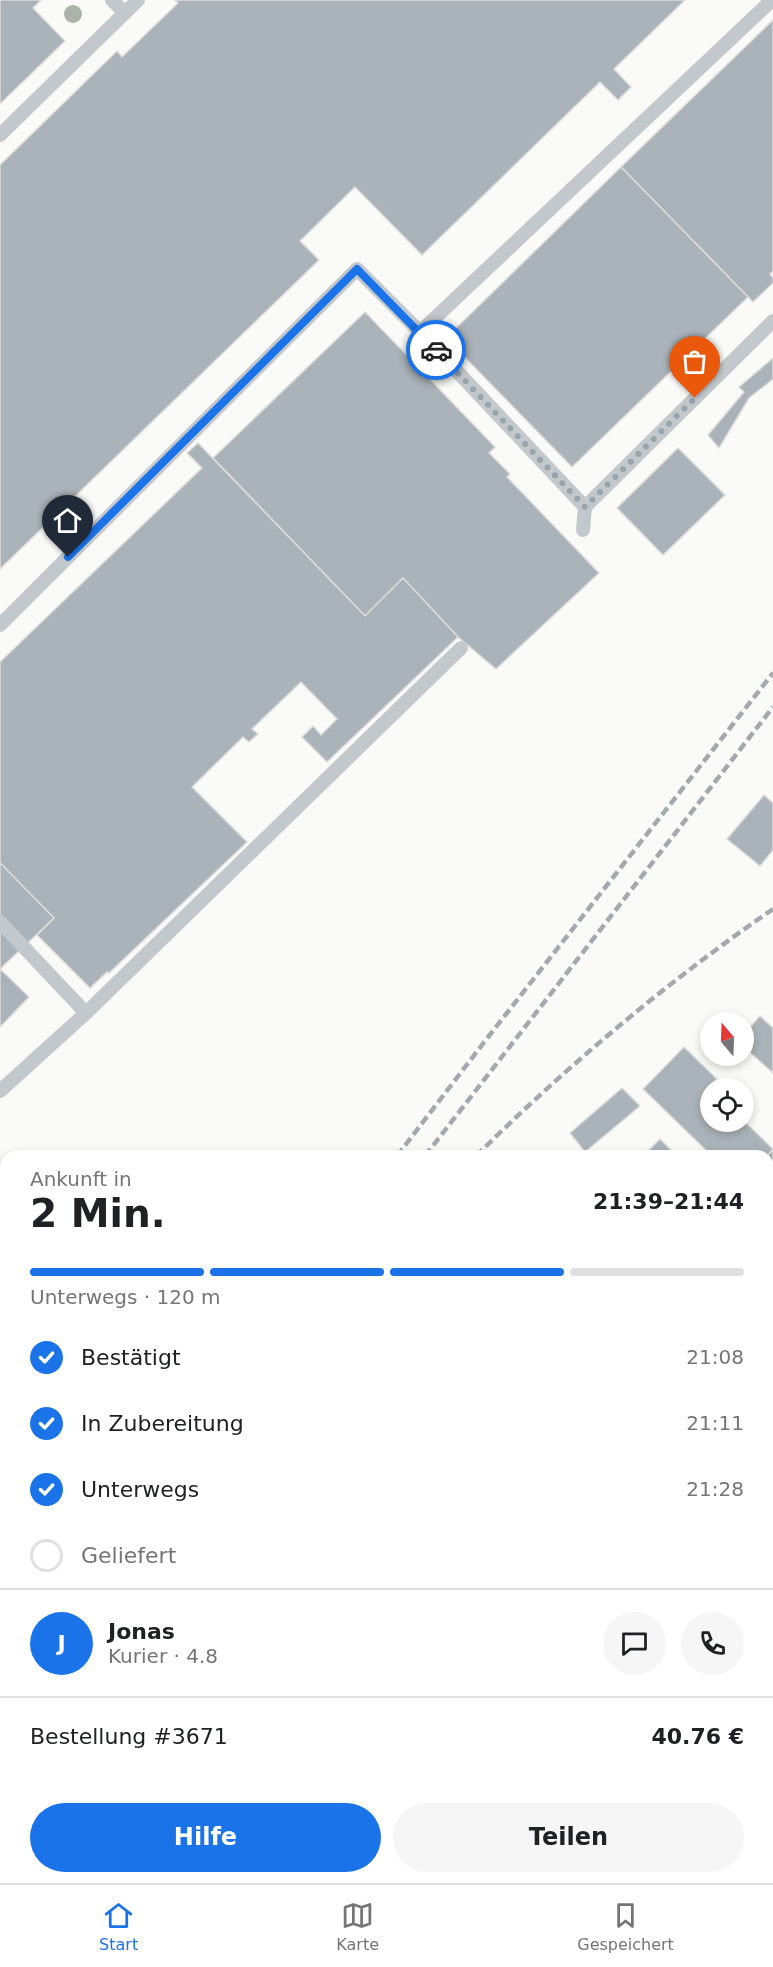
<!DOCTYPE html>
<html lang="de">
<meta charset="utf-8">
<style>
:root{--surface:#fff;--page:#f6f6f6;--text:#202124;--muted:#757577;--line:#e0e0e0;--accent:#1a73e8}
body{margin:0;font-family:"DejaVu Sans",sans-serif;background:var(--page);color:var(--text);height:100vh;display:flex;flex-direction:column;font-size:22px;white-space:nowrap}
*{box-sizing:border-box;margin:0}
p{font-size:20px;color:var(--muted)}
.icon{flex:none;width:33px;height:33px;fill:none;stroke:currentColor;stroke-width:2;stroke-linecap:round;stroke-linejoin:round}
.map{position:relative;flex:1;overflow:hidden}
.side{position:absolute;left:0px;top:1150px;width:774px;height:734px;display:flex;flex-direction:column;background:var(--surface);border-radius:18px 18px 0 0;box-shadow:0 3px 9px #0003}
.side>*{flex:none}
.needle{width:39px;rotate:341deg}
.tools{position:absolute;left:700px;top:1012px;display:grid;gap:12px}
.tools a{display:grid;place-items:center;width:54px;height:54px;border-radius:50%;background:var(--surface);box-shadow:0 3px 9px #0003;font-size:30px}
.pin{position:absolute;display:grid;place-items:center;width:51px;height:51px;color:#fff;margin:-62px -26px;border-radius:50% 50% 50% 0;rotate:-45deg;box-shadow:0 0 6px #0007}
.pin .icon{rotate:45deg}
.courier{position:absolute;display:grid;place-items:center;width:60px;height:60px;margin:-30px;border:4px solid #1a73e8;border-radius:50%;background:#fff;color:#222;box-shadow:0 2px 8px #0007}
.overview em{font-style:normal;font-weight:600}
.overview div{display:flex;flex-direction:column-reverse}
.overview{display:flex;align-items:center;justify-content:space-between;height:102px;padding:0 30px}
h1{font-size:39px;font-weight:600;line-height:45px}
.bar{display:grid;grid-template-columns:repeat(4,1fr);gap:9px 6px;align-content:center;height:72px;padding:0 30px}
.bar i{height:8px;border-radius:4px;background:var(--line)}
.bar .active{background:var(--accent)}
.bar p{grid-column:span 4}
.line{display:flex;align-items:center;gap:15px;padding:0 30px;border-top:2px solid var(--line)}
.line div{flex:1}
.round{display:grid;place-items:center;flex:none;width:63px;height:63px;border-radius:32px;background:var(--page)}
ol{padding:0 30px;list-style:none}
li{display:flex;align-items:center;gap:18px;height:66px}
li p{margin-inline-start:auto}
li .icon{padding:6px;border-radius:50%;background:var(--accent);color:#fff;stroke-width:4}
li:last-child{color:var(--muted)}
li i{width:33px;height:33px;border:3px solid var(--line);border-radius:50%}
.button{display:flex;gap:12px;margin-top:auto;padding:12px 30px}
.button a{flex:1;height:69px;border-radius:36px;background:var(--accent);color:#fff;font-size:24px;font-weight:600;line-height:69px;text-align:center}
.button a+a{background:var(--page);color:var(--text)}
.dock{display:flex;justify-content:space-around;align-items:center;height:84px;border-top:2px solid var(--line);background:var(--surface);font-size:16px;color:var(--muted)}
.dock a{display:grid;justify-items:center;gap:3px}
.dock .active{color:var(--accent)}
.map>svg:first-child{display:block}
.building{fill:#aab3b9;stroke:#dcdcda;stroke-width:1.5}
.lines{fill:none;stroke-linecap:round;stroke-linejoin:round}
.primary-casing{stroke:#b5babe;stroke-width:36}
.lane{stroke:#c3c8cc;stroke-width:14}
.street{stroke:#c3c8cc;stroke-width:27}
.primary{stroke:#fff;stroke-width:33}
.rail{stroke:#a2aab0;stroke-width:4.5;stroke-dasharray:9 4.5;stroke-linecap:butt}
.tree{fill:#aab4a7}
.done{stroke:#99a4ac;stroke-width:6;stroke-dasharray:0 10.8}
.route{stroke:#1a73e8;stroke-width:8}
</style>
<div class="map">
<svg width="773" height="1883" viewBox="0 0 773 1883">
<rect width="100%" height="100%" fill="#fafaf8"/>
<g class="building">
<polygon points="0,0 41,0 33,8 65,41 0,104"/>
<polygon points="175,0 685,0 614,69 631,87 618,100 600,82 422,255 355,187 300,241 319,260 0,569 0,165 117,51 122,57 178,3"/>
<polygon points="773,20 773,271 770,274 773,278 773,283 753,302 621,167"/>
<polygon points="621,167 748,297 572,467 446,338"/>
<polygon points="365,312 495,447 489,453 510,474 507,477 599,573 496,669 458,637 403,578 365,616 213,458"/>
<polygon points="773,358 773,379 749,398 719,448 708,435 744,392 739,387"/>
<polygon points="198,443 365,616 403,578 458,637 327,762 302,737 313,726 321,735 337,719 301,682 252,729 258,734 249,742 243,737 192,787 247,842 109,973 107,972 90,988 37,935 54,918 0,863 0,662 202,468 187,453"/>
<polygon points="678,448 725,495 663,555 617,508"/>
<polygon points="764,795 773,803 773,850 760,866 727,839"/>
<polygon points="0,863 54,918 0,969"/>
<polygon points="0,969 29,997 0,1027"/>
<polygon points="760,1016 773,1028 773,1073 744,1047 744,1034"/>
<polygon points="684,1047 717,1079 709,1086 712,1089 711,1122 744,1121 773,1149 767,1156 712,1156 643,1089"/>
<polygon points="622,1088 640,1106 585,1152 570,1133"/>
<polygon points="660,1139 677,1156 643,1156"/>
<polygon points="773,1150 773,1216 768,1211 767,1156"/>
<polygon points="773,1373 773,1428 768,1423 768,1378"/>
<polygon points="768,1533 773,1542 773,1559 768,1562"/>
<polygon points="773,1707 773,1760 771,1761 768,1757 768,1710"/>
<polygon points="768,1833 773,1842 773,1878 764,1883 742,1883 739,1878 768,1878"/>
<polygon points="94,1878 160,1878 161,1879 157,1883 100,1883"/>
<polygon points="426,1878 477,1878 468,1883 428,1883"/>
<polygon points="509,1878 560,1878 563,1883 512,1883"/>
<polygon points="677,1878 712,1878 715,1883 670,1883"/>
</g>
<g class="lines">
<defs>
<g id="primary">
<polyline points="768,1305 773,1300"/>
<polyline points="235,1883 240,1878"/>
</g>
</defs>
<use href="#primary" class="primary-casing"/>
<g class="lane">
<polyline points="112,0 125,13"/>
<polyline points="0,135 138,0"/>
<polyline points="585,507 420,332 772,0"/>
<polyline points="583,530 585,507 773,321"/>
<polyline points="0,625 357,269 420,332"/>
<polyline points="0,922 86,1013"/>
<polyline points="0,1091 86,1013 461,648"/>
<polyline points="0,1182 6,1188"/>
<polyline points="0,1266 6,1260"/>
<polyline points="0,1435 6,1429"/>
</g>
<g class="street">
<polyline points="768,1473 773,1482"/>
<polyline points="768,1801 773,1798"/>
<polyline points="378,1878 381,1883"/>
<polyline points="721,1878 724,1883"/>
<polyline points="624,1883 633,1878"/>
</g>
<use href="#primary" class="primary"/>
<g class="rail">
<polyline points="397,1156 485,1041 773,673"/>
<polyline points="425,1156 773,707"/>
<path d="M 476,1156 C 567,1066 667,982 773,909"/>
<polyline points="0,1683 6,1675"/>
<polyline points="0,1719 6,1711"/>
</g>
</g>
<circle class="tree" cx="73" cy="14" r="9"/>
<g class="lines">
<polyline class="done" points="436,350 585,507 695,398"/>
<polyline class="route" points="68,557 357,269 436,350"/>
</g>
</svg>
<div class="tools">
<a><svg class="needle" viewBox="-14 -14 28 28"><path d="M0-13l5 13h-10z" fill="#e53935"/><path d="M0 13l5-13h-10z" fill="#757577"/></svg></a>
<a><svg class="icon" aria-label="locate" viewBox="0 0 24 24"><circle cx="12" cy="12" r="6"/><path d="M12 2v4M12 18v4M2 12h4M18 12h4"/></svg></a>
</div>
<div class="pin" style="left:695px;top:398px;background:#ea580c"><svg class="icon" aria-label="bag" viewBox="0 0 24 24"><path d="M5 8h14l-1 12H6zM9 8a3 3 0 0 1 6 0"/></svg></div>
<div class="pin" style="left:68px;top:557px;background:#1f2937"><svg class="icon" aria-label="home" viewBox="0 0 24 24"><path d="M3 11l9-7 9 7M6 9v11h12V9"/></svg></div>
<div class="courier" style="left:436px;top:350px"><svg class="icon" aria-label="car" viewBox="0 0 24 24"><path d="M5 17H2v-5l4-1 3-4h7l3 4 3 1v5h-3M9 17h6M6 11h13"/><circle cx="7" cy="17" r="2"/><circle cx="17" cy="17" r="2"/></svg></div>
<section class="side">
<div class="overview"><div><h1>2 Min.</h1><p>Ankunft in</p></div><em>21:39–21:44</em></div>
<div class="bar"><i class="active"></i><i class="active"></i><i class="active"></i><i></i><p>Unterwegs · 120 m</p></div>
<ol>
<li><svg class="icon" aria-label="check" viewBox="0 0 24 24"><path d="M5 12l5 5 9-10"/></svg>Bestätigt<p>21:08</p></li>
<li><svg class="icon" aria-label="check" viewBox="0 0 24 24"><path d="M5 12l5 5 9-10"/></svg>In Zubereitung<p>21:11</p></li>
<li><svg class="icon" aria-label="check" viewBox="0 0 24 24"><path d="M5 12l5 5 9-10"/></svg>Unterwegs<p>21:28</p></li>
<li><i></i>Geliefert</li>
</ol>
<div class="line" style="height:108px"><b class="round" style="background:var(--accent);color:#fff">J</b><div><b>Jonas</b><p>Kurier · 4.8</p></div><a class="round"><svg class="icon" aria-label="chat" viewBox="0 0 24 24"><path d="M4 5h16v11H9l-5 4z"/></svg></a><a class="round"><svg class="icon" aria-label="phone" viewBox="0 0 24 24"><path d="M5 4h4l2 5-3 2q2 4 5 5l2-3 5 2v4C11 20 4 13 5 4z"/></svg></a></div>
<div class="line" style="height:78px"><div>Bestellung #3671</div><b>40.76 €</b></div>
<div class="button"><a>Hilfe</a><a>Teilen</a></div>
</section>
</div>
<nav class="dock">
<a class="active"><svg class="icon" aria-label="home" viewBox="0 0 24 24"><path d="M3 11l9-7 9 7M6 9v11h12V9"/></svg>Start</a>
<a><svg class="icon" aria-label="map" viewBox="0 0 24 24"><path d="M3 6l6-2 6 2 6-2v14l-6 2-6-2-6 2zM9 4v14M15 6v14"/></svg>Karte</a>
<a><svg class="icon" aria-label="saved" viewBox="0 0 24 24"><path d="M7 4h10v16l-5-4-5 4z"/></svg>Gespeichert</a>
</nav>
